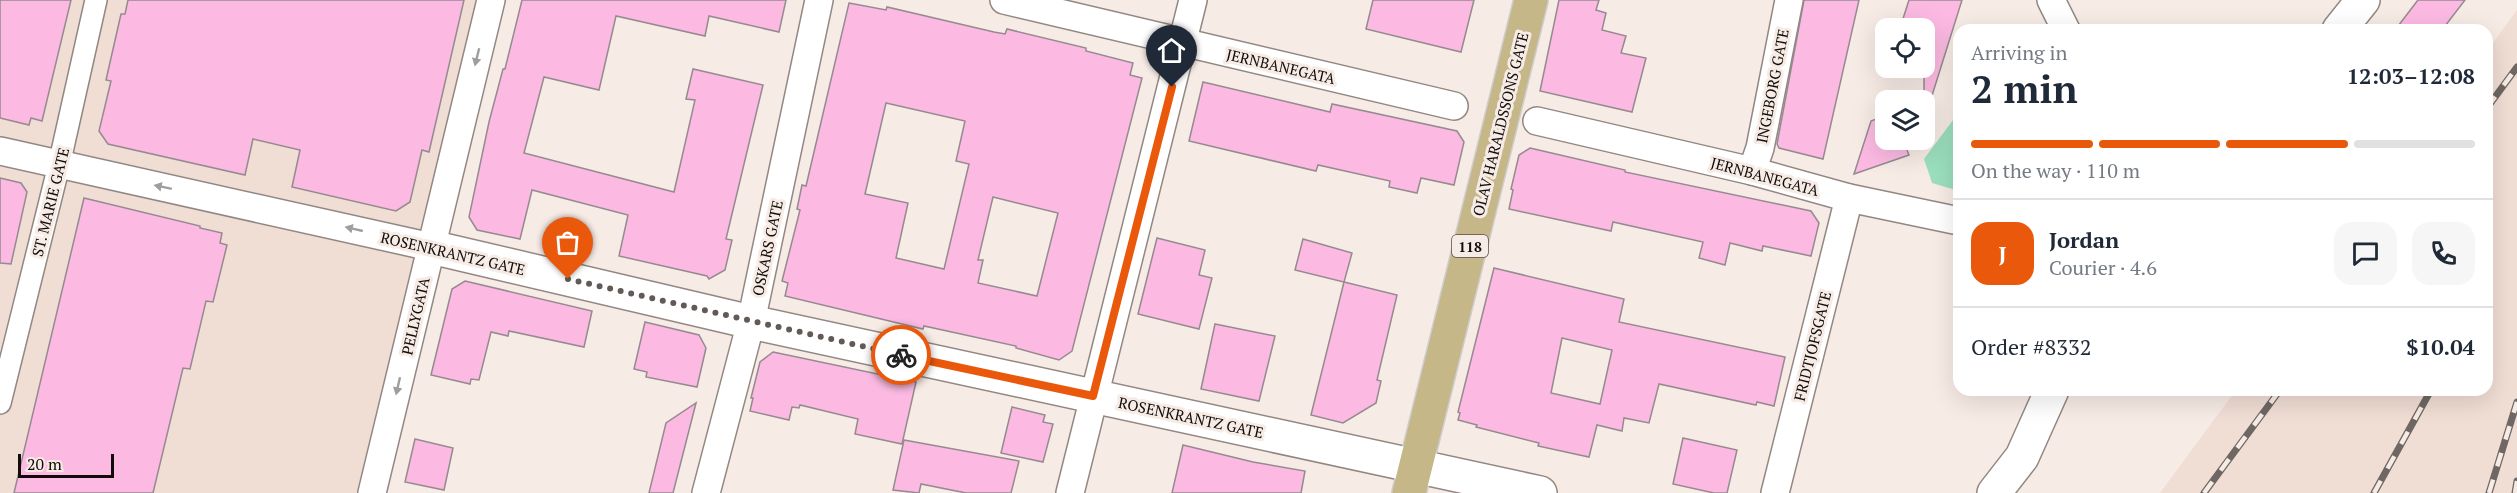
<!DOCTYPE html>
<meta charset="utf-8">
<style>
:root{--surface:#fff;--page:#f6f6f7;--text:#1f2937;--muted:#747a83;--line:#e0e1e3;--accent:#ea580c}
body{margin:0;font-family:"PT Serif",serif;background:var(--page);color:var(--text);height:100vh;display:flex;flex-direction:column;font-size:22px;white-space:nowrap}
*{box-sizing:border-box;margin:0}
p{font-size:20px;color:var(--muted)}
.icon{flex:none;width:33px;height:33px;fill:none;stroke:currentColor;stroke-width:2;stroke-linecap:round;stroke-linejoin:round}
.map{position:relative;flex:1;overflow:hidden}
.details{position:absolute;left:1953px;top:24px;width:540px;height:372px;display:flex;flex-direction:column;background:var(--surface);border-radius:18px;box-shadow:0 6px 24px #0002}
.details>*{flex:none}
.controls{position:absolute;left:1875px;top:18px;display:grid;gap:12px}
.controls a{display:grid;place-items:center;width:60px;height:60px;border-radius:12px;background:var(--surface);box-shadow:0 6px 24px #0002;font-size:30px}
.scale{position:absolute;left:18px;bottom:15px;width:96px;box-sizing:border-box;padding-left:6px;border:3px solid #100c0a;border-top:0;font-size:16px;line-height:21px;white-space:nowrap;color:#100c0a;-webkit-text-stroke:4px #f7ebe5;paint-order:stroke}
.pin{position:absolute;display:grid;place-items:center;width:51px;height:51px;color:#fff;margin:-62px -26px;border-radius:50% 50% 50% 0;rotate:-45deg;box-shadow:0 0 6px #0007}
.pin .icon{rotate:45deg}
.courier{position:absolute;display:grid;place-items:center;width:60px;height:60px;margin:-30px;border:4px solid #ea580c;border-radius:50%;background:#fff;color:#222;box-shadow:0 2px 8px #0007}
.headline em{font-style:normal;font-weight:700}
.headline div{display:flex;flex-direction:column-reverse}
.headline{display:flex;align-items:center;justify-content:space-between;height:102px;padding:0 18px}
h1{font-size:39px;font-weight:700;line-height:45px}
.bar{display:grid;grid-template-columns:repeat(4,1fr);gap:9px 6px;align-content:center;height:72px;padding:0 18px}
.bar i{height:8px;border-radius:4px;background:var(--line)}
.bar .current{background:var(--accent)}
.bar p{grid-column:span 4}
.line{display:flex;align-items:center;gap:15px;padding:0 18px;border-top:2px solid var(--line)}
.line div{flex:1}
.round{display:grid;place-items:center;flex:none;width:63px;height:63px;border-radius:18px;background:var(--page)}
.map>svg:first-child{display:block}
.built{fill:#f0ddd4}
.green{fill:#9bdfbe}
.building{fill:#fcbae2;stroke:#958a90;stroke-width:1.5;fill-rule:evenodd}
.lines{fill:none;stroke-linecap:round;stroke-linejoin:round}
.pedestrian-casing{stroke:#928782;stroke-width:24}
.minor-casing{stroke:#928782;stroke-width:30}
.tertiary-casing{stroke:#928782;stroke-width:36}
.primary-casing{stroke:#cfcece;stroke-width:36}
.pedestrian{stroke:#fff;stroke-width:21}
.minor{stroke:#fff;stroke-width:27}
.tertiary{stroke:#fff;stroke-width:33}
.primary{stroke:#c5b788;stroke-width:33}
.rail-casing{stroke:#6e6763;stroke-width:7}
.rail{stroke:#f7ebe5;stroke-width:4.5;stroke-dasharray:14;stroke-linecap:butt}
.oneway{fill:#9f9e9d}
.done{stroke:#615a57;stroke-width:6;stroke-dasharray:0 10.8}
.route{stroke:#ea580c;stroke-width:8}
.labels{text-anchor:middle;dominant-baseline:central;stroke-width:6;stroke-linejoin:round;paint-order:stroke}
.shield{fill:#f7ebe5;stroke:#554f4c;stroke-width:1.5}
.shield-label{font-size:14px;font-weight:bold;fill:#100c0a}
.street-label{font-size:15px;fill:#100c0a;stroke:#f7ebe5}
</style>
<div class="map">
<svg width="2517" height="493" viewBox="0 0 2517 493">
<rect width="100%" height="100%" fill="#f7ebe5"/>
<g class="built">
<polygon points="0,0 491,0 372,493 0,493"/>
<polygon points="2517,10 2517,493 2160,493 2236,390 2487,390 2487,51"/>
</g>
<polygon class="green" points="1959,112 1959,191 1932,183 1924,159"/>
<g class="building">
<polygon points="0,0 71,0 42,121 31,118 29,125 0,118"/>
<polygon points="128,0 464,0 429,152 422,150 410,202 396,211 292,187 300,150 253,139 245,175 108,144 99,131 111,81 106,80 121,14 125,14"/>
<polygon points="522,0 786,0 779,32 709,16 705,36 616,16 599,90 544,77 524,153 674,192 695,100 686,99 693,69 763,85 726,239 732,240 725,270 709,279 707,276 619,256 628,215 532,190 520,239 477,230 469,217 489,122 503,69 505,69"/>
<polygon points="1373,0 1474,0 1461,52 1366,29"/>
<polygon points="1559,0 1599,0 1596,10 1606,13 1602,30 1626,36 1621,53 1646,58 1632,112 1540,91"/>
<polygon points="1804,0 1859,0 1823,159 1779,148 1777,144"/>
<polygon points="1909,0 1962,0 1930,102 1924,101 1924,28 1900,28"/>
<polygon points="2418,0 2465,0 2442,30 2395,30"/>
<path d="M 849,3 L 886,10 L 887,7 L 994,32 L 1005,34 L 1007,29 L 1086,48 L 1086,51 L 1133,63 L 1130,75 L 1142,78 L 1072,351 L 1059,360 L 1016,348 L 1016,346 L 924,326 L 923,329 L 785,296 L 788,283 L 782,281 L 800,210 L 797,209 L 802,185 L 806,186 ZM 886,103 L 965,121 L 956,161 L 969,164 L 944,269 L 896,258 L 908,203 L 865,194 ZM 993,197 L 1058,213 L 1037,296 L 978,283 L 983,260 L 978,260 Z"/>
<polygon points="1203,82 1330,112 1332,104 1457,131 1464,142 1454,185 1421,178 1417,193 1389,187 1390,181 1318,165 1316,171 1189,141"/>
<polygon points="1886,115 1886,140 1903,140 1909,155 1854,174 1871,121"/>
<polygon points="1530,148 1625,170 1625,172 1811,211 1819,223 1811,256 1763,246 1762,251 1730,243 1725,265 1699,258 1703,242 1613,222 1611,231 1509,209 1513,190 1511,189 1519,155"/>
<polygon points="0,178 21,183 27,192 11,264 0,263"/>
<polygon points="84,198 200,226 200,228 222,233 220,243 227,245 213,302 206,301 190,369 183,368 153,493 14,493"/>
<polygon points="1157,238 1205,250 1199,275 1212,278 1199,329 1138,314"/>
<polygon points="1303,239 1352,253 1344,282 1397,295 1377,380 1381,381 1376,403 1343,423 1311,415 1344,282 1295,270"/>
<path d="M 1494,268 L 1624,299 L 1619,322 L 1785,357 L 1774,406 L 1757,402 L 1756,405 L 1659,384 L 1649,423 L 1624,418 L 1622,431 L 1597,425 L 1589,457 L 1538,446 L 1539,443 L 1476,427 L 1477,425 L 1458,420 L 1460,413 L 1458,412 ZM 1562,338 L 1612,350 L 1600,404 L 1551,393 Z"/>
<polygon points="465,281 592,311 584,347 509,331 508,336 491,332 479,380 471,379 470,384 431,375 452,289"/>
<polygon points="645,322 699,335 706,348 697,387 646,377 647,372 634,369"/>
<polygon points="1215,324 1275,336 1259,401 1201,389"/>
<polygon points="773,352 916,382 902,444 855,434 858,419 800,405 799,408 792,407 789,420 750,411 753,398 751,398 760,362"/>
<polygon points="696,403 673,493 649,493 666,423"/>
<polygon points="1012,407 1045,415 1043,422 1053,424 1043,462 1001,453"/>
<polygon points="1683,438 1737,450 1727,493 1714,493 1673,484"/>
<polygon points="415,439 453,448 444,490 405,482"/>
<polygon points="904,440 1019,461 1011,493 966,493 921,484 919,493 893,490"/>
<polygon points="1183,445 1253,462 1305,471 1301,493 1172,493"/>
</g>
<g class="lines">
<defs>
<polyline id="pedestrian" points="0,403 59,165 96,0"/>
<g id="minor">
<polyline points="1004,0 1454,106"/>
<polyline points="2051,0 2066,30"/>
<polyline points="1537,121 1752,171 1849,198 1959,221"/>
<polyline points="0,151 431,247"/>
<polyline points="1752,171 1760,148 1789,0"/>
<polyline points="372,493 491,0"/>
<polyline points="706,493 751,322 819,0"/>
<polyline points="1070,493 1193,0"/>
<polyline points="1775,493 1849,198"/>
</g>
<g id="tertiary">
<polyline points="2339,30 2363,0"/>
<polyline points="431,247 751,322 1540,493"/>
<polyline points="1994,493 2022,457 2052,390"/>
</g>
<polyline id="primary" points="1409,493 1531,0"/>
</defs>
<use href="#pedestrian" class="pedestrian-casing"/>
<use href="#minor" class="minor-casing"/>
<use href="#tertiary" class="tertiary-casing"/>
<use href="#primary" class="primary-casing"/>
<use href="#pedestrian" class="pedestrian"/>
<use href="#minor" class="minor"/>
<use href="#tertiary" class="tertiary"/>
<use href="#primary" class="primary"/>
<defs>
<g id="rail">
<polyline points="2487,108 2517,67"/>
<polyline points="2204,493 2280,390"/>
<polyline points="2374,493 2431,390"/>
<polyline points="2489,493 2517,402"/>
<polyline points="2515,493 2517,481"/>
</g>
</defs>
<use href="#rail" class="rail-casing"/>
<use href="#rail" class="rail"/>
</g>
<defs><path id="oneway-solid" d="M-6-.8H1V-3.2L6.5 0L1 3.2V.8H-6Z" transform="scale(1.5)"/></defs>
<g class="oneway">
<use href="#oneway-solid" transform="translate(477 57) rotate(104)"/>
<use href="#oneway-solid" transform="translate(163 187) rotate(-168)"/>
<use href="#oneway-solid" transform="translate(354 229) rotate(-167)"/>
<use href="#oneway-solid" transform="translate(398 386) rotate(103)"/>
</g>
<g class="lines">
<polyline class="done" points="568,279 901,355"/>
<polyline class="route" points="901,355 1093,396 1172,87"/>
</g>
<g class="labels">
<rect class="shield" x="1452" y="235" width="36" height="22" rx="4.5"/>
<g class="shield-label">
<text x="1470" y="246">118</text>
</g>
<g class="street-label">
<text transform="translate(1281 66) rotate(13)">JERNBANEGATA</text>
<text transform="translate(1772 86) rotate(-79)">INGEBORG GATE</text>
<text transform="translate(1500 124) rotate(-76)">OLAV HARALDSSONS GATE</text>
<text transform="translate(1765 176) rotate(15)">JERNBANEGATA</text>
<text transform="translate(50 202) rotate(-76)">ST. MARIE GATE</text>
<text transform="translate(767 248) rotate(-78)">OSKARS GATE</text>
<text transform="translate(453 253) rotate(13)">ROSENKRANTZ GATE</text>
<text transform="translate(415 316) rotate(-77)">PELLYGATA</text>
<text transform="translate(1812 346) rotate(-76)">FRIDTJOFSGATE</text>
<text transform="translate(1191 417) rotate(12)">ROSENKRANTZ GATE</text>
</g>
</g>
</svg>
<div class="controls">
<a><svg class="icon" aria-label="locate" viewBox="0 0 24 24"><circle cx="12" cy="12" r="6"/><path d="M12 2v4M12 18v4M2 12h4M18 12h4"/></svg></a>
<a><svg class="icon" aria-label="layers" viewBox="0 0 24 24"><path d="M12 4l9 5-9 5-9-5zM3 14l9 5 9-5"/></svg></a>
</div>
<div class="scale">20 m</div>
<div class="pin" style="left:568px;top:279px;background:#ea580c"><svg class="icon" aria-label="bag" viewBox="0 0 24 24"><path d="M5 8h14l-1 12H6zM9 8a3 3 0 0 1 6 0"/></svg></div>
<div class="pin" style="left:1172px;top:87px;background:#1f2937"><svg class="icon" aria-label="home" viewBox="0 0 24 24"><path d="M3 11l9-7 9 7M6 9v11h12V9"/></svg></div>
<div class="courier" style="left:901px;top:355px"><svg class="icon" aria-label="bike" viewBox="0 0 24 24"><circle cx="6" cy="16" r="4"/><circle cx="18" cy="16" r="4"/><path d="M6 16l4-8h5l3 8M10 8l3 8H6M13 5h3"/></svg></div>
<section class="details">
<div class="headline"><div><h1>2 min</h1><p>Arriving in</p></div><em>12:03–12:08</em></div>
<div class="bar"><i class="current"></i><i class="current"></i><i class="current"></i><i></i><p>On the way · 110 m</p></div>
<div class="line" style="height:108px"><b class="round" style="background:var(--accent);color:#fff">J</b><div><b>Jordan</b><p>Courier · 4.6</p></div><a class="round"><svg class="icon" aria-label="chat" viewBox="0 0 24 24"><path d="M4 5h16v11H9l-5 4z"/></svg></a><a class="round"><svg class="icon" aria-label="phone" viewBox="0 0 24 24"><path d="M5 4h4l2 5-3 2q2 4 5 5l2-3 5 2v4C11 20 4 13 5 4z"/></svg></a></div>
<div class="line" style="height:78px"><div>Order #8332</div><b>$10.04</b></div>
</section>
</div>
